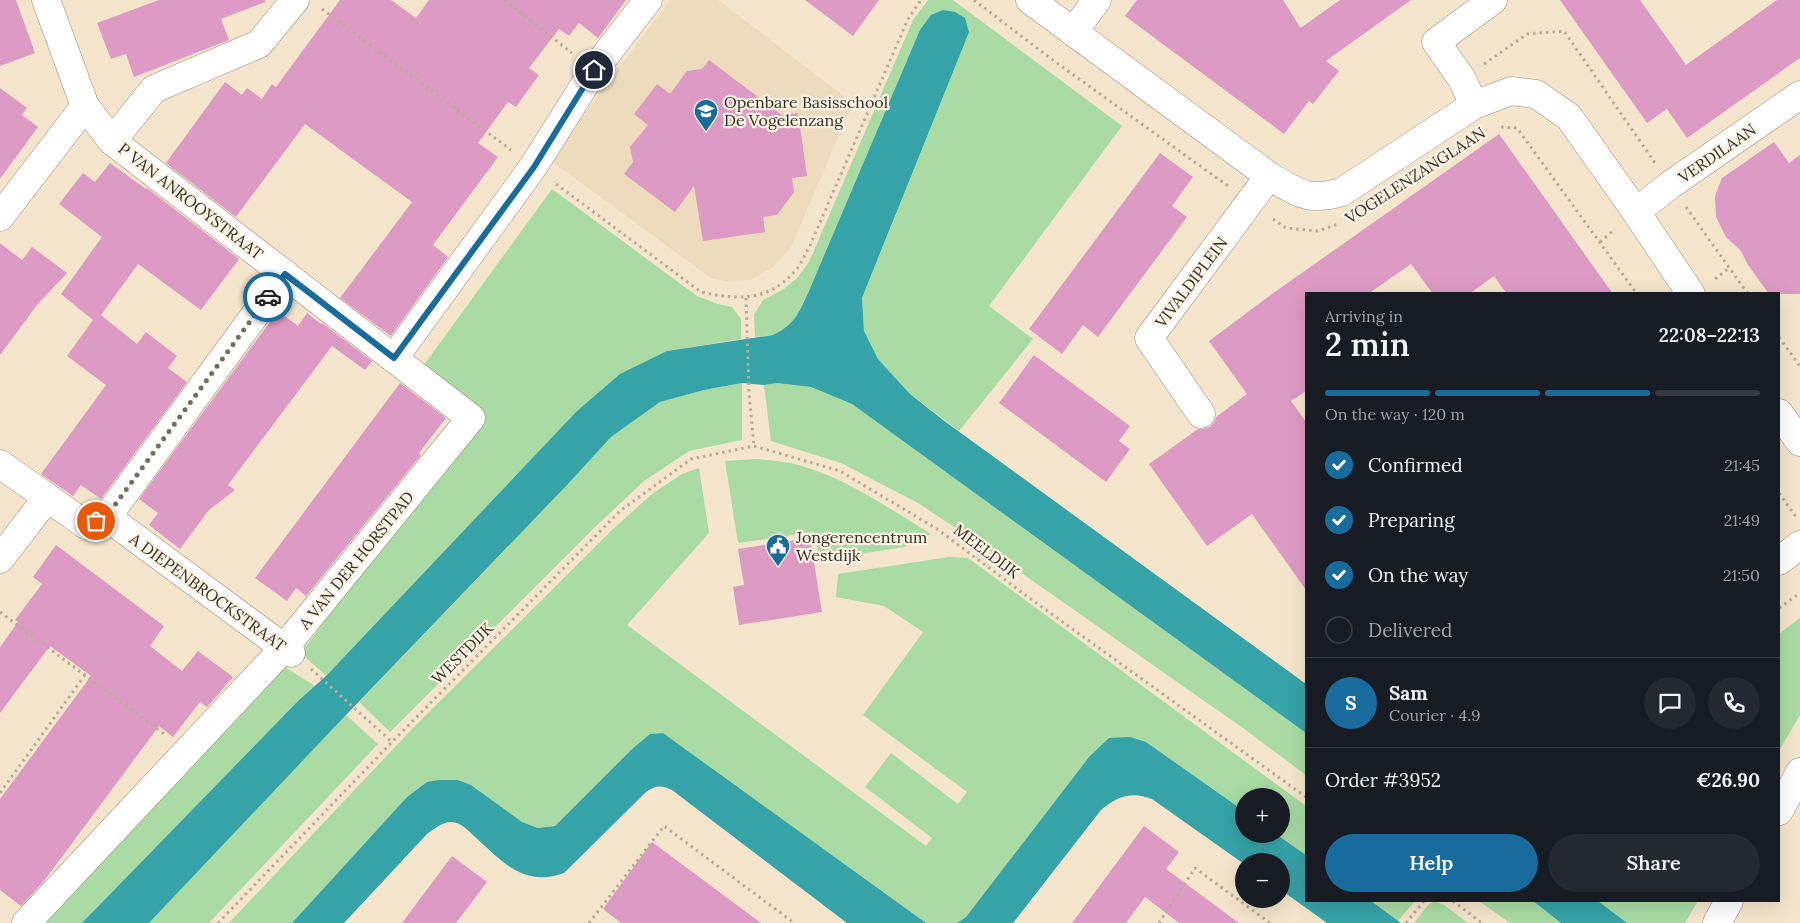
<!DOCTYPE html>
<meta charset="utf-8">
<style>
:root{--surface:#171b24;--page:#242831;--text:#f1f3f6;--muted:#9ea1a6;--line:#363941;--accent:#186c9d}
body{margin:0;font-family:Lora,serif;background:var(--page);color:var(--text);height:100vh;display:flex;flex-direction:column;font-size:19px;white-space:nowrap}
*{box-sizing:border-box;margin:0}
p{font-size:16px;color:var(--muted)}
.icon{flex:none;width:28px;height:28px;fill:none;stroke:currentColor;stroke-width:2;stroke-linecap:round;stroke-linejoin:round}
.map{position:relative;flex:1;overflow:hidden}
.sheet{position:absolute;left:1305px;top:292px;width:475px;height:610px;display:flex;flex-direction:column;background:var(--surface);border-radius:0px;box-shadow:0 5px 20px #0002}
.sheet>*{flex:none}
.buttons{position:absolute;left:1235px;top:788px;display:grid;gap:10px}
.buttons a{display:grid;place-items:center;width:55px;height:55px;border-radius:50%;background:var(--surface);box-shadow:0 5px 20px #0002;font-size:25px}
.pin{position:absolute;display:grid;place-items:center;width:42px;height:42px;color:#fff;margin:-21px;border:2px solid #fff;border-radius:50%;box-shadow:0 1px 5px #0007}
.courier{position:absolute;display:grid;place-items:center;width:50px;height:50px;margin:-25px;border:4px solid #186c9d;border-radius:50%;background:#fff;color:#222;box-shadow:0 1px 6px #0007}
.overview em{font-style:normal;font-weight:600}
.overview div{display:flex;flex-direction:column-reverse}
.overview{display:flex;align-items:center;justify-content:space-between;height:85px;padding:0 20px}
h1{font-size:32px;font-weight:600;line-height:38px}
.bar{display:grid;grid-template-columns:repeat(4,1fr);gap:8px 5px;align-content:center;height:60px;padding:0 20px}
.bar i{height:6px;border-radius:4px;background:var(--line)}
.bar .selected{background:var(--accent)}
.bar p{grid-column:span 4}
.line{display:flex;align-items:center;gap:12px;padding:0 20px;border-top:1px solid var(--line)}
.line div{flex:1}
.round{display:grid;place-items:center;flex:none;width:52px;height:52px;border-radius:26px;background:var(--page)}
ol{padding:0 20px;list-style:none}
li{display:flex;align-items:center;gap:15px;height:55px}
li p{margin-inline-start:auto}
li .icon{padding:5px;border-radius:50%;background:var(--accent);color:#fff;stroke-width:4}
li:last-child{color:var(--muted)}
li i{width:28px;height:28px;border:2px solid var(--line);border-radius:50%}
.cta{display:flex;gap:10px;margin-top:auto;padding:10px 20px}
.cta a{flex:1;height:58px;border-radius:30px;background:var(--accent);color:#fff;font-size:20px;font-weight:600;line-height:58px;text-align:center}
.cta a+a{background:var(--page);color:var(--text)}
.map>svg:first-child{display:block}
.built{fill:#eedabc}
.green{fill:#aadba4}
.water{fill:#36a3a8}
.building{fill:#dd9ac4}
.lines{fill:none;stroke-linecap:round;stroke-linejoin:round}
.minor-casing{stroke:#998b75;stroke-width:29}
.path{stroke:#b9ac99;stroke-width:3;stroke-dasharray:2.5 4;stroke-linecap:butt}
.minor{stroke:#fff;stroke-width:28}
.done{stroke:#776d5f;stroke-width:5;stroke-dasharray:0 9}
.route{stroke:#186c9d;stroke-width:6}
.labels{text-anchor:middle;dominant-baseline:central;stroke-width:4.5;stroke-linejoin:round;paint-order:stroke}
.poi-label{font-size:16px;fill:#332d24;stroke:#fdf3e5;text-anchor:start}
.street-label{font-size:16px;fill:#332d24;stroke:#fdf3e5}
</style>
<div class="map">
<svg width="1800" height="923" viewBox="0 0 1800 923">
<rect width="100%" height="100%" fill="#f5e5cd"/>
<polygon class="built" points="670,0 718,0 853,103 791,247 773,267 751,280 728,281 712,279 550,160"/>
<g class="green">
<polygon points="928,0 953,0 1122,126 989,306 1033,339 959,431 910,394 878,359 864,331 862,298 897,212 809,291 795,319 786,329 773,335 755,337 754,315 763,300 784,289 797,278 809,262 913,20"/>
<polygon points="552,189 697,296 718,304 732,307 741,319 741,339 667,351 576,412 326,676 301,653 468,428 421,369"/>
<polygon points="742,383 742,440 689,451 644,481 594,528 390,732 359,702 568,484 611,437 660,402 704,390"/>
<polygon points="777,383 811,387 852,404 1306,733 1306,775 1243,728 974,540 918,503 841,463 771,441 764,385"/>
<path d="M 757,459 C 768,460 780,461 791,463 C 842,475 887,507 931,534 L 905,547 L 820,560 L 814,532 L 738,543 L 725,461 Z"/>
<polygon points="699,468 709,533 627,625 926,846 932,838 865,787 891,753 958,804 967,792 863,715 923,632 884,606 836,597 838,574 949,557 968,558 1306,806 1306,855 1276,834 1281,834 1281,796 1244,796 1244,811 1146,742 1089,757 966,917 957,923 926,923 663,733 650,734 632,749 555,826 538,828 522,822 471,785 458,780 438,780 427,782 407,797 292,923 229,923 411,730 612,530 652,494 682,474"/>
<polygon points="1800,618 1800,715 1779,751 1779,634"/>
<polygon points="280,664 315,686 298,701 82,923 34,923"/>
<polygon points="346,715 378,744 209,923 149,923"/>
<polygon points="1371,901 1415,901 1398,921"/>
<polygon points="1435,901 1444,905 1468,923 1414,923 1428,905"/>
<polygon points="1479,901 1533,901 1561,923 1510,923"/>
<polygon points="1598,901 1698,901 1685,923 1627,923"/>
</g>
<g class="water">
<path d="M 943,10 L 955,12 L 965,18 L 969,32 L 862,298 L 864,331 L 878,359 L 910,394 L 943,420 L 1306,684 L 1306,733 L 852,404 L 811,387 L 777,383 L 764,385 L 742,383 L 704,390 L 660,402 L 611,437 L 568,484 L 346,715 L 149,923 L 82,923 L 298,701 L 326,676 L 576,412 L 620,374 L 667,351 L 773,335 C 795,325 799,312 809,291 L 920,30 L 931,15 Z"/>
<path d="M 663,733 L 926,923 L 847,923 L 672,790 C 662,785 656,785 646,792 L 564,873 C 523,888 502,861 474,836 C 468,830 460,822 451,822 C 442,822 434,829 427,834 L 344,923 L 292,923 L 407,797 L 427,782 L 438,780 L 458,780 L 471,785 L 522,822 L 538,828 L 555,826 L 632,749 L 650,734 Z"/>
<path d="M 1130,737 L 1146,742 L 1244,811 L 1244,834 L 1276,834 L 1306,855 L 1306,901 L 1371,901 L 1401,923 L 1327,923 L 1281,890 L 1281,861 L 1244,861 L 1244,864 L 1152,799 C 1132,791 1117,796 1101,810 L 1013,923 L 957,923 L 966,917 L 1089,757 L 1109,738 Z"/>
<polygon points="1533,901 1598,901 1627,923 1561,923"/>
</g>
<g class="building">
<polygon points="0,0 16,0 35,53 0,66"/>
<polygon points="159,0 265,0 265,2 221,19 229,40 134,77 126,54 111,59 97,23"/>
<polygon points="340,0 391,0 416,18 429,0 626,0 598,38 579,23 569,36 559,29 529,68 539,75 516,107 508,102 478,143 498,157 433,245 448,257 391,336 340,298 412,202 305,124 236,217 166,163 225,82 242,95 247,88 262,99 272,84 276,87"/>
<polygon points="805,0 879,0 853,36"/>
<polygon points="1137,0 1283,0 1300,27 1302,27 1340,0 1411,0 1326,61 1339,71 1313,104 1309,101 1284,134 1125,16"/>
<polygon points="1560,0 1640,0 1686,65 1777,0 1800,0 1800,58 1687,138 1667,109 1647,123"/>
<polygon points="709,60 782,115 798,113 807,176 792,178 794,192 777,215 763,217 765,232 703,241 694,186 675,212 624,174 633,162 630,147 648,125 634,114 657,84 670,94 687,71 702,69"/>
<polygon points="0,88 27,108 22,115 38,127 0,179"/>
<polygon points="1499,134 1613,294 1507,294 1494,276 1469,294 1433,294 1411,264 1368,294 1306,294 1306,391 1291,401 1306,422 1306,590 1252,514 1207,546 1149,464 1198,429 1203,429 1210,427 1215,421 1216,417 1247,394 1209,341 1272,294"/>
<polygon points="1774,142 1789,163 1800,155 1800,294 1769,294 1748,265 1741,251 1726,237 1716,217 1715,196 1722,178"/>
<polygon points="1160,153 1193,177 1172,206 1187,217 1098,337 1083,325 1062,354 1029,329"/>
<polygon points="110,163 146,189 147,188 239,259 201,310 138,264 101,315 137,344 146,332 177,356 168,368 187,382 101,499 81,485 73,496 41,474 106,385 67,356 93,320 61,294 102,237 59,204 83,173 95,182"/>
<polygon points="0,243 22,260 32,247 67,273 37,305 0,355"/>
<polygon points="278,311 298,326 307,313 321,324 322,323 372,361 365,370 332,346 228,485 235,490 209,510 180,549 149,525 158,513 139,499"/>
<polygon points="1034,355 1130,426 1119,441 1130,449 1106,482 999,403"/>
<polygon points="400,383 446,418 419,453 421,455 306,596 296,588 287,601 255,578"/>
<polygon points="810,538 822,612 739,625 733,587 744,585 738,549"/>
<polygon points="56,545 164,626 150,646 182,671 198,651 233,677 207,707 200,702 173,737 159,726 44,881 21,906 0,890 0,799 91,676 50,646 0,713 0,647 18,622 15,620 42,584 33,577"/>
<polygon points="1144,826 1179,852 1166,869 1239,923 1179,923 1145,897 1126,923 1072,923"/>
<polygon points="652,842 691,871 761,923 621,923 603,909"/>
<polygon points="452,856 487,882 456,923 402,923"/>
</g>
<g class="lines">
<defs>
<g id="minor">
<path d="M 1030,0 L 1269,176 C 1299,193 1307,202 1342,192 L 1474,105 L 1511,91 L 1536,94 L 1569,117 L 1636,212 L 1691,294"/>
<polyline points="1073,32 1097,0"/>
<polyline points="1474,105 1462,79 1436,42 1493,0"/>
<polyline points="112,141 154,89 259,44 295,0"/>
<polyline points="1636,212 1670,185 1800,95"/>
<polyline points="0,217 85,106"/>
<polyline points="394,358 533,167 594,70 648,0"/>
<polyline points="1779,413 1800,442"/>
<polyline points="1201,414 1149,338 1269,176"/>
<polyline points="0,464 86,525 107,517 291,653"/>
<polyline points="107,517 285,274"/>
<polyline points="0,559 47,498"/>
<polyline points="1779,561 1800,545"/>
<polyline points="1779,811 1800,772"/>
<polyline points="26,923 284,648 471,418 112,141 85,106 46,0"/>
<polyline points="1717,923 1729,901"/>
</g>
</defs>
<use href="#minor" class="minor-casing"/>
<g class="path">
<polyline points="504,0 572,53"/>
<polyline points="974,0 1050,58 1228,186"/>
<polyline points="322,9 511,150"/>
<polyline points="1484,64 1527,34 1564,31 1655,163"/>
<polyline points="1501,127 1517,128 1637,294"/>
<path d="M 556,184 L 701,292 C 737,300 768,302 795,271 C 801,265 804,255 809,248 L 908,19 L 921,0"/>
<polyline points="1686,207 1748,294"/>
<polyline points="1273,219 1286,228 1318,231 1338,224"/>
<polyline points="1600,242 1615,229"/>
<polyline points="1715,279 1729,268"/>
<polyline points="746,298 749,394 754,446"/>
<polyline points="1779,337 1800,366"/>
<polyline points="1779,493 1796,517"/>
<polyline points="1779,608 1800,593"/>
<polyline points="0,612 164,734"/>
<polyline points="311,669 392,742"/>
<polyline points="0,793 85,675"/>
<polyline points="1453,901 1482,923"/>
<polyline points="218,923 392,742 620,511 691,459 754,446 840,471 937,529 1028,597 1306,797"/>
<polyline points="589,923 664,826 794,923"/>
<polyline points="1159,923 1195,868 1270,923"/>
<polyline points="1406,923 1424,901"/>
</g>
<use href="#minor" class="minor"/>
</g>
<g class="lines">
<polyline class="done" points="96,521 106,517 268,297"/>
<polyline class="route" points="268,297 285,274 394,358 534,167 594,70"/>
</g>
<defs>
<symbol id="school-pin" viewBox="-11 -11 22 30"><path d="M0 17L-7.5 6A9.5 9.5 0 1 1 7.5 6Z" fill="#186c9d" stroke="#fdf3e5"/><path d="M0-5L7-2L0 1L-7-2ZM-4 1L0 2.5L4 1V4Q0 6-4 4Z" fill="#fff"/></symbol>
<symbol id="civic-pin" viewBox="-11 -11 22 30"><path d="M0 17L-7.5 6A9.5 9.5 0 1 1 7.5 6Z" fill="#186c9d" stroke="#fdf3e5"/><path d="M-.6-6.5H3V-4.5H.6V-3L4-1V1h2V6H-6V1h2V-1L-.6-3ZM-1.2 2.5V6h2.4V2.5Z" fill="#fff"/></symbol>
</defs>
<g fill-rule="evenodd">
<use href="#school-pin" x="692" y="97" width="28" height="38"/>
<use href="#civic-pin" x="764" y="532" width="28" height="38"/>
</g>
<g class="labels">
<g class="poi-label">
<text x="724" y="102">Openbare Basisschool<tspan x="724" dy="18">De Vogelenzang</tspan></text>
<text x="796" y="537">Jongerencentrum<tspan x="796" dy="18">Westdijk</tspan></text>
</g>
<g class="street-label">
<text transform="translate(1717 153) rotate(-35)">VERDILAAN</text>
<text transform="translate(1415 175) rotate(-33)">VOGELENZANGLAAN</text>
<text transform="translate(191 201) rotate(38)">P VAN ANROOYSTRAAT</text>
<text transform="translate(1191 282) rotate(-53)">VIVALDIPLEIN</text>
<text transform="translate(987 551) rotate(37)">MEELDIJK</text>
<text transform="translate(356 560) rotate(-51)">A VAN DER HORSTPAD</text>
<text transform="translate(208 592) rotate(36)">A DIEPENBROCKSTRAAT</text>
<text transform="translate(462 653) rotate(-45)">WESTDIJK</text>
</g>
</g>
</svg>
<div class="buttons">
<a>+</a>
<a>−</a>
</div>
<div class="pin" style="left:96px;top:521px;background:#ea580c"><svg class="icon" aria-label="bag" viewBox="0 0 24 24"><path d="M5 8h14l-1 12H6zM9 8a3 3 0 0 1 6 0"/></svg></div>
<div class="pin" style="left:594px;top:70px;background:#1f2937"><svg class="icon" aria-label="home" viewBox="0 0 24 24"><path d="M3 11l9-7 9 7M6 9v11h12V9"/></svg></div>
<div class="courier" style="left:268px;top:297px"><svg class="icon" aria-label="car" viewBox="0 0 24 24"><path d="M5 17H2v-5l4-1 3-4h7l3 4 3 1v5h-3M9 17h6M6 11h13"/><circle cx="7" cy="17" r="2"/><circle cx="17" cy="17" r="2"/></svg></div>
<section class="sheet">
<div class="overview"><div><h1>2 min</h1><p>Arriving in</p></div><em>22:08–22:13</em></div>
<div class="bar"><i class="selected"></i><i class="selected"></i><i class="selected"></i><i></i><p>On the way · 120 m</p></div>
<ol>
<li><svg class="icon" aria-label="check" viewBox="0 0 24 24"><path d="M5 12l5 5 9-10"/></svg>Confirmed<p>21:45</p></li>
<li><svg class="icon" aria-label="check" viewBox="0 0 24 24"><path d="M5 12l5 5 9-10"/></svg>Preparing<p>21:49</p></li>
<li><svg class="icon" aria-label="check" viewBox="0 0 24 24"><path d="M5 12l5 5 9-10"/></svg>On the way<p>21:50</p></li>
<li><i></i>Delivered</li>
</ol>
<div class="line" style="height:90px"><b class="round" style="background:var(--accent);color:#fff">S</b><div><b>Sam</b><p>Courier · 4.9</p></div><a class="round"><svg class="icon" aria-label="chat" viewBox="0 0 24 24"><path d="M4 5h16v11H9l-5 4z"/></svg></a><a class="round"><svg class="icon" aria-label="phone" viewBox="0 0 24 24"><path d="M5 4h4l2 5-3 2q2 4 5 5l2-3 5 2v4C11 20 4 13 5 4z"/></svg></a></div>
<div class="line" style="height:65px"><div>Order #3952</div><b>€26.90</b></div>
<div class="cta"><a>Help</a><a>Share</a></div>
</section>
</div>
